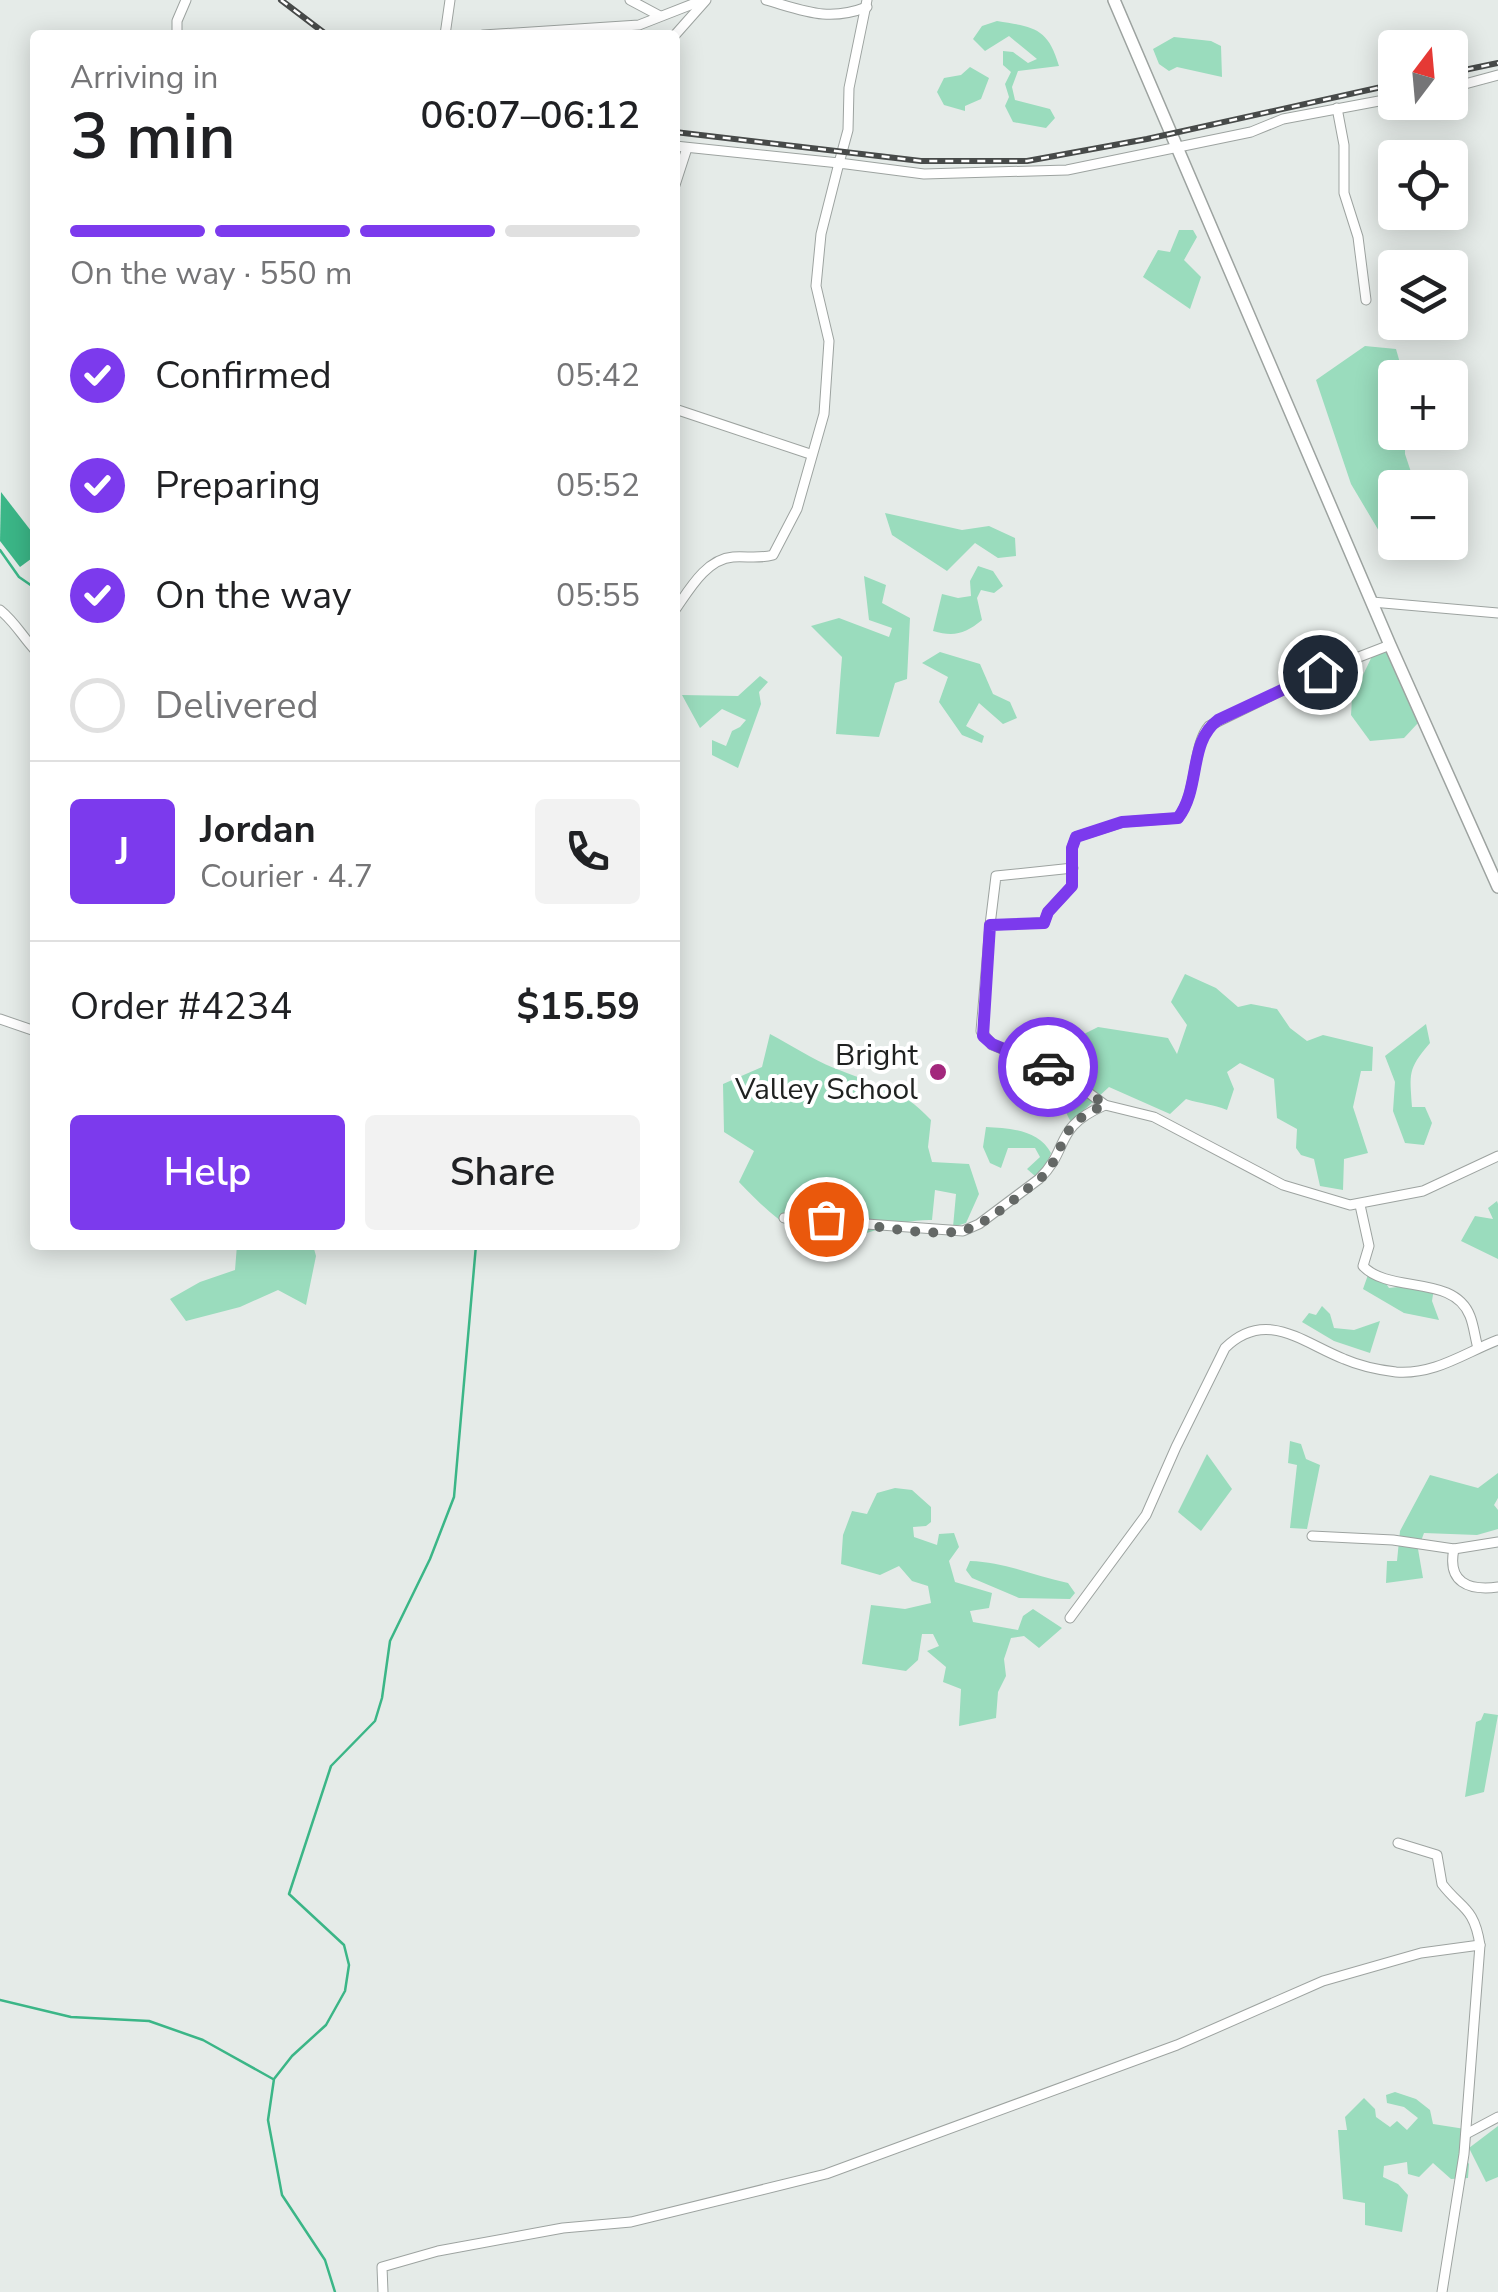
<!DOCTYPE html>
<meta charset="utf-8">
<style>
:root{--surface:#fff;--page:#f2f2f2;--text:#202124;--muted:#757577;--line:#e0e0e0;--accent:#7c3aed}
body{margin:0;font-family:"Nunito Sans",sans-serif;background:var(--page);color:var(--text);height:100vh;display:flex;flex-direction:column;font-size:38px;white-space:nowrap}
*{box-sizing:border-box;margin:0}
p{font-size:32px;color:var(--muted)}
.icon{flex:none;width:55px;height:55px;fill:none;stroke:currentColor;stroke-width:2;stroke-linecap:round;stroke-linejoin:round}
.map{position:relative;flex:1;overflow:hidden}
.sheet{position:absolute;left:30px;top:30px;width:650px;height:1220px;display:flex;flex-direction:column;background:var(--surface);border-radius:10px;box-shadow:0 5px 25px #0003}
.sheet>*{flex:none}
.needle{width:65px;rotate:16deg}
.tools{position:absolute;left:1378px;top:30px;display:grid;gap:20px}
.tools a{display:grid;place-items:center;width:90px;height:90px;border-radius:10px;background:var(--surface);box-shadow:0 5px 25px #0003;font-size:50px}
.pin{position:absolute;display:grid;place-items:center;width:85px;height:85px;color:#fff;margin:-42px;border:5px solid #fff;border-radius:50%;box-shadow:0 2px 10px #0007}
.courier{position:absolute;display:grid;place-items:center;width:100px;height:100px;margin:-50px;border:8px solid #7c3aed;border-radius:50%;background:#fff;color:#222;box-shadow:0 2px 12px #0007}
.summary em{font-style:normal;font-weight:600}
.summary div{display:flex;flex-direction:column-reverse}
.summary{display:flex;align-items:center;justify-content:space-between;height:170px;padding:0 40px}
h1{font-size:65px;font-weight:600;line-height:75px}
.bar{display:grid;grid-template-columns:repeat(4,1fr);gap:15px 10px;align-content:center;height:120px;padding:0 40px}
.bar i{height:12px;border-radius:8px;background:var(--line)}
.bar .on{background:var(--accent)}
.bar p{grid-column:span 4}
.line{display:flex;align-items:center;gap:25px;padding:0 40px;border-top:2px solid var(--line)}
.line div{flex:1}
.round{display:grid;place-items:center;flex:none;width:105px;height:105px;border-radius:10px;background:var(--page)}
ol{padding:0 40px;list-style:none}
li{display:flex;align-items:center;gap:30px;height:110px}
li p{margin-inline-start:auto}
li .icon{padding:10px;border-radius:50%;background:var(--accent);color:#fff;stroke-width:4}
li:last-child{color:var(--muted)}
li i{width:55px;height:55px;border:5px solid var(--line);border-radius:50%}
.action{display:flex;gap:20px;margin-top:auto;padding:20px 40px}
.action a{flex:1;height:115px;border-radius:10px;background:var(--accent);color:#fff;font-size:40px;font-weight:600;line-height:115px;text-align:center}
.action a+a{background:var(--page);color:var(--text)}
.map>svg:first-child{display:block}
.green{fill:#9adcbd}
.water{fill:#3bb687}
.lines{fill:none;stroke-linecap:round;stroke-linejoin:round}
.stream{stroke:#3bb687;stroke-width:2.5}
.minor-casing{stroke:#9da3a0;stroke-width:11}
.tertiary-casing{stroke:#9da3a0;stroke-width:14}
.minor{stroke:#fff;stroke-width:9}
.tertiary{stroke:#fff;stroke-width:11}
.rail-casing{stroke:#474a49;stroke-width:6}
.rail{stroke:#fff;stroke-width:2.5;stroke-dasharray:8;stroke-linecap:butt}
.done{stroke:#646866;stroke-width:10;stroke-dasharray:0 18}
.route{stroke:#7c3aed;stroke-width:12}
.poi-dot{fill:#a3277c;stroke:#fff;stroke-width:4}
.labels{text-anchor:middle;dominant-baseline:central;stroke-width:8;stroke-linejoin:round;paint-order:stroke}
.poi-label{font-size:30px;fill:#1f2120;stroke:#fff;text-anchor:end}
</style>
<div class="map">
<svg width="1498" height="2292" viewBox="0 0 1498 2292">
<rect width="100%" height="100%" fill="#e5ebe8"/>
<g class="green">
<path d="M 997,21 C 1033,27 1048,27 1059,66 L 1018,71 L 1012,87 L 1015,100 L 1050,109 L 1055,118 L 1046,128 L 1013,122 L 1005,106 L 1009,97 L 1005,84 L 1011,72 L 1003,65 L 1003,51 L 1013,52 L 1028,63 L 1037,59 L 1009,36 L 985,51 L 973,39 L 982,26 Z"/>
<polygon points="1174,37 1211,41 1221,46 1222,77 1177,67 1169,71 1159,64 1153,49"/>
<polygon points="970,67 989,78 981,99 965,106 965,111 944,105 937,92 944,78 961,75"/>
<polygon points="1179,230 1193,230 1197,237 1184,260 1201,277 1190,309 1143,277 1158,250 1170,252"/>
<polygon points="1365,346 1396,349 1404,377 1395,378 1395,432 1405,433 1405,454 1416,487 1395,488 1395,542 1412,543 1395,558 1351,484 1316,380"/>
<polygon points="885,513 962,530 989,526 1015,538 1016,556 998,558 975,543 947,571 892,535"/>
<path d="M 978,566 L 993,571 L 1003,586 L 994,593 L 981,590 L 977,598 L 982,620 C 965,634 954,637 933,631 L 942,594 L 958,598 L 971,596 L 970,581 Z"/>
<polygon points="864,576 886,585 882,603 910,618 907,679 895,683 879,737 836,734 842,657 811,626 839,618 889,637 892,628 869,620"/>
<polygon points="940,652 980,664 993,694 1010,702 1017,718 1003,724 979,703 966,726 984,736 982,743 962,735 939,702 948,677 922,663"/>
<polygon points="1374,652 1394,652 1419,695 1418,723 1404,738 1370,741 1351,715 1352,698"/>
<polygon points="760,676 768,682 759,692 761,704 738,768 712,755 712,740 726,746 732,731 740,727 746,720 722,709 700,728 682,695 738,696"/>
<path d="M 1185,974 L 1216,988 L 1238,1007 L 1251,1004 L 1277,1009 L 1290,1028 L 1307,1041 L 1323,1035 L 1373,1047 L 1372,1071 L 1361,1071 L 1353,1107 L 1368,1153 L 1344,1159 L 1343,1190 L 1320,1186 L 1314,1159 L 1301,1155 L 1296,1148 L 1297,1129 L 1277,1118 L 1274,1079 L 1240,1063 L 1227,1072 L 1234,1089 L 1227,1110 C 1213,1104 1201,1104 1186,1099 L 1170,1114 L 1109,1087 L 1071,1122 C 1056,1097 1060,1067 1070,1041 L 1098,1027 L 1168,1038 L 1177,1054 L 1187,1025 L 1171,1002 Z"/>
<path d="M 1426,1024 L 1430,1043 C 1407,1070 1410,1073 1412,1107 L 1425,1107 L 1432,1123 L 1424,1145 L 1405,1143 L 1393,1111 L 1395,1082 L 1385,1056 Z"/>
<path d="M 770,1034 C 791,1045 812,1059 834,1068 C 873,1084 901,1087 931,1120 L 928,1147 L 932,1162 L 969,1164 L 979,1194 L 966,1223 L 953,1227 L 956,1194 L 935,1190 L 932,1220 C 897,1219 865,1237 831,1241 C 799,1244 759,1203 739,1182 L 754,1151 L 724,1132 L 723,1084 L 762,1067 Z"/>
<path d="M 986,1127 C 1010,1128 1039,1130 1051,1153 L 1045,1168 L 1035,1176 L 1027,1169 L 1040,1157 L 1035,1148 L 1008,1148 L 1001,1168 L 990,1163 L 983,1147 Z"/>
<polygon points="1497,1201 1498,1204 1498,1259 1461,1241 1475,1216 1493,1219 1488,1208"/>
<polygon points="237,1245 313,1245 316,1256 306,1305 278,1290 240,1307 186,1321 170,1299 200,1282 235,1270"/>
<polygon points="1369,1272 1383,1279 1389,1288 1398,1287 1402,1279 1434,1288 1432,1301 1439,1320 1404,1313 1363,1289"/>
<polygon points="1322,1306 1330,1314 1334,1328 1354,1330 1380,1321 1370,1353 1334,1341 1302,1322 1309,1313 1316,1315"/>
<polygon points="1290,1441 1301,1444 1306,1459 1320,1465 1307,1529 1290,1528 1297,1465 1288,1463"/>
<polygon points="1207,1454 1232,1489 1201,1531 1178,1512"/>
<polygon points="1498,1473 1498,1498 1494,1505 1498,1510 1498,1529 1477,1535 1424,1533 1418,1549 1423,1578 1386,1583 1387,1561 1397,1561 1400,1531 1430,1475 1478,1488"/>
<polygon points="895,1488 912,1490 931,1507 931,1522 926,1526 913,1527 914,1537 937,1545 939,1534 954,1533 959,1547 949,1561 955,1582 992,1593 989,1608 970,1611 973,1622 1018,1630 1023,1616 1033,1609 1062,1628 1039,1648 1024,1636 1011,1638 1004,1659 1006,1676 998,1692 996,1718 959,1726 961,1689 943,1682 946,1667 927,1651 939,1646 933,1634 922,1634 918,1660 906,1671 862,1664 871,1605 905,1609 931,1603 928,1586 912,1581 899,1566 880,1575 841,1564 843,1535 852,1511 867,1514 877,1493"/>
<path d="M 970,1561 C 1005,1562 1034,1576 1068,1583 L 1075,1593 L 1070,1599 L 1019,1598 L 972,1578 L 966,1570 Z"/>
<polygon points="1484,1713 1498,1715 1484,1792 1465,1797 1476,1722 1481,1720"/>
<polygon points="1395,2092 1416,2099 1430,2110 1433,2124 1465,2129 1461,2152 1469,2164 1468,2178 1451,2179 1433,2163 1419,2177 1408,2174 1407,2162 1384,2166 1383,2177 1398,2184 1408,2195 1402,2232 1365,2225 1365,2203 1343,2199 1338,2130 1347,2130 1345,2117 1364,2098 1375,2109 1376,2117 1390,2127 1397,2121 1407,2130 1418,2118 1404,2107 1387,2103 1386,2095"/>
<polygon points="1498,2126 1498,2177 1486,2182 1469,2148"/>
</g>
<polygon class="water" points="1,492 35,536 35,556 20,567 0,541"/>
<g class="lines">
<g class="stream">
<polyline points="0,550 19,577 35,588"/>
<polyline points="0,2000 71,2017 149,2021 203,2040 273,2079"/>
<polyline points="335,2292 325,2260 282,2195 268,2120 274,2079 292,2056 326,2025 345,1991 349,1965 344,1945 289,1894 331,1766 375,1721 382,1698 390,1641 430,1559 454,1497 476,1245"/>
</g>
<defs>
<g id="minor">
<polyline points="630,0 660,16"/>
<path d="M 766,0 C 805,11 828,22 867,7"/>
<polyline points="177,35 177,21 186,0"/>
<polyline points="445,35 450,0"/>
<polyline points="483,35 639,25 703,0"/>
<polyline points="675,35 706,0"/>
<polyline points="1450,88 1498,75"/>
<polyline points="1337,108 1344,145 1344,193 1358,237 1366,300"/>
<polyline points="675,146 839,163 848,130 849,88 867,0"/>
<polyline points="675,185 687,148"/>
<polyline points="675,409 810,454"/>
<polyline points="1372,602 1498,613"/>
<path d="M 0,610 C 15,622 22,636 35,650"/>
<path d="M 675,610 C 689,590 706,559 733,557 C 747,556 759,559 773,555 L 797,509 L 824,414 L 829,341 L 816,286 L 821,234 L 839,163 L 924,174 L 1067,170 L 1251,132 L 1283,119 L 1395,98"/>
<path d="M 1390,645 L 1320,672 L 1209,726 C 1192,745 1198,793 1178,818 L 1123,822 L 1076,837 L 1072,848 L 1072,886 L 1048,912 L 1044,923 L 990,925 L 981,1031 L 992,1045 L 1062,1073 L 1105,1105 L 1154,1117 L 1283,1185 L 1350,1205 L 1423,1191 L 1498,1156"/>
<polyline points="990,925 996,876 1073,868"/>
<polyline points="0,1019 35,1031"/>
<path d="M 1360,1205 L 1369,1246 L 1363,1266 C 1389,1294 1454,1274 1470,1316 C 1474,1326 1475,1338 1478,1348"/>
<path d="M 784,1218 L 963,1231 L 979,1224 L 1039,1179 C 1071,1148 1052,1128 1105,1105"/>
<polyline points="1312,1536 1393,1540 1454,1549 1498,1542"/>
<path d="M 1454,1549 C 1447,1582 1468,1591 1498,1587"/>
<path d="M 1070,1618 L 1146,1515 L 1176,1447 L 1225,1348 C 1266,1308 1303,1343 1344,1359 C 1360,1366 1379,1370 1396,1372 C 1435,1375 1464,1353 1498,1340"/>
<path d="M 1398,1843 L 1437,1855 L 1442,1884 C 1461,1909 1474,1906 1480,1945 L 1464,2154 L 1442,2292"/>
<polyline points="1466,2134 1498,2117"/>
<polyline points="383,2292 382,2267 438,2251 563,2228 631,2222 826,2174 1177,2045 1323,1981 1421,1953 1480,1945"/>
</g>
<polyline id="tertiary" points="1114,0 1390,645 1498,887"/>
</defs>
<use href="#minor" class="minor-casing"/>
<use href="#tertiary" class="tertiary-casing"/>
<use href="#minor" class="minor"/>
<use href="#tertiary" class="tertiary"/>
<defs>
<g id="rail">
<polyline points="281,0 327,35"/>
<polyline points="1450,73 1498,63"/>
<polyline points="675,132 921,161 1027,161 1147,139 1395,84"/>
</g>
</defs>
<use href="#rail" class="rail-casing"/>
<use href="#rail" class="rail"/>
</g>
<g class="lines">
<path class="done" d="M 826,1219 C 859,1223 939,1240 968,1229 C 994,1219 1017,1196 1040,1179 C 1071,1148 1052,1127 1105,1105 L 1077,1083 L 1048,1067"/>
<path class="route" d="M 1048,1067 L 992,1044 L 983,1036 L 990,925 L 1044,923 L 1048,912 L 1072,886 L 1072,848 L 1076,837 L 1122,822 L 1178,818 C 1201,788 1188,742 1218,720 L 1320,672"/>
</g>
<circle class="poi-dot" cx="938" cy="1072" r="10"/>
<g class="labels">
<g class="poi-label">
<text x="918" y="1055">Bright<tspan x="918" dy="34">Valley School</tspan></text>
</g>
</g>
</svg>
<div class="tools">
<a><svg class="needle" viewBox="-14 -14 28 28"><path d="M0-13l5 13h-10z" fill="#e53935"/><path d="M0 13l5-13h-10z" fill="#757577"/></svg></a>
<a><svg class="icon" aria-label="locate" viewBox="0 0 24 24"><circle cx="12" cy="12" r="6"/><path d="M12 2v4M12 18v4M2 12h4M18 12h4"/></svg></a>
<a><svg class="icon" aria-label="layers" viewBox="0 0 24 24"><path d="M12 4l9 5-9 5-9-5zM3 14l9 5 9-5"/></svg></a>
<a>+</a>
<a>−</a>
</div>
<div class="pin" style="left:826px;top:1219px;background:#ea580c"><svg class="icon" aria-label="bag" viewBox="0 0 24 24"><path d="M5 8h14l-1 12H6zM9 8a3 3 0 0 1 6 0"/></svg></div>
<div class="pin" style="left:1320px;top:672px;background:#1f2937"><svg class="icon" aria-label="home" viewBox="0 0 24 24"><path d="M3 11l9-7 9 7M6 9v11h12V9"/></svg></div>
<div class="courier" style="left:1048px;top:1067px"><svg class="icon" aria-label="car" viewBox="0 0 24 24"><path d="M5 17H2v-5l4-1 3-4h7l3 4 3 1v5h-3M9 17h6M6 11h13"/><circle cx="7" cy="17" r="2"/><circle cx="17" cy="17" r="2"/></svg></div>
<section class="sheet">
<div class="summary"><div><h1>3 min</h1><p>Arriving in</p></div><em>06:07–06:12</em></div>
<div class="bar"><i class="on"></i><i class="on"></i><i class="on"></i><i></i><p>On the way · 550 m</p></div>
<ol>
<li><svg class="icon" aria-label="check" viewBox="0 0 24 24"><path d="M5 12l5 5 9-10"/></svg>Confirmed<p>05:42</p></li>
<li><svg class="icon" aria-label="check" viewBox="0 0 24 24"><path d="M5 12l5 5 9-10"/></svg>Preparing<p>05:52</p></li>
<li><svg class="icon" aria-label="check" viewBox="0 0 24 24"><path d="M5 12l5 5 9-10"/></svg>On the way<p>05:55</p></li>
<li><i></i>Delivered</li>
</ol>
<div class="line" style="height:180px"><b class="round" style="background:var(--accent);color:#fff">J</b><div><b>Jordan</b><p>Courier · 4.7</p></div><a class="round"><svg class="icon" aria-label="phone" viewBox="0 0 24 24"><path d="M5 4h4l2 5-3 2q2 4 5 5l2-3 5 2v4C11 20 4 13 5 4z"/></svg></a></div>
<div class="line" style="height:130px"><div>Order #4234</div><b>$15.59</b></div>
<div class="action"><a>Help</a><a>Share</a></div>
</section>
</div>
